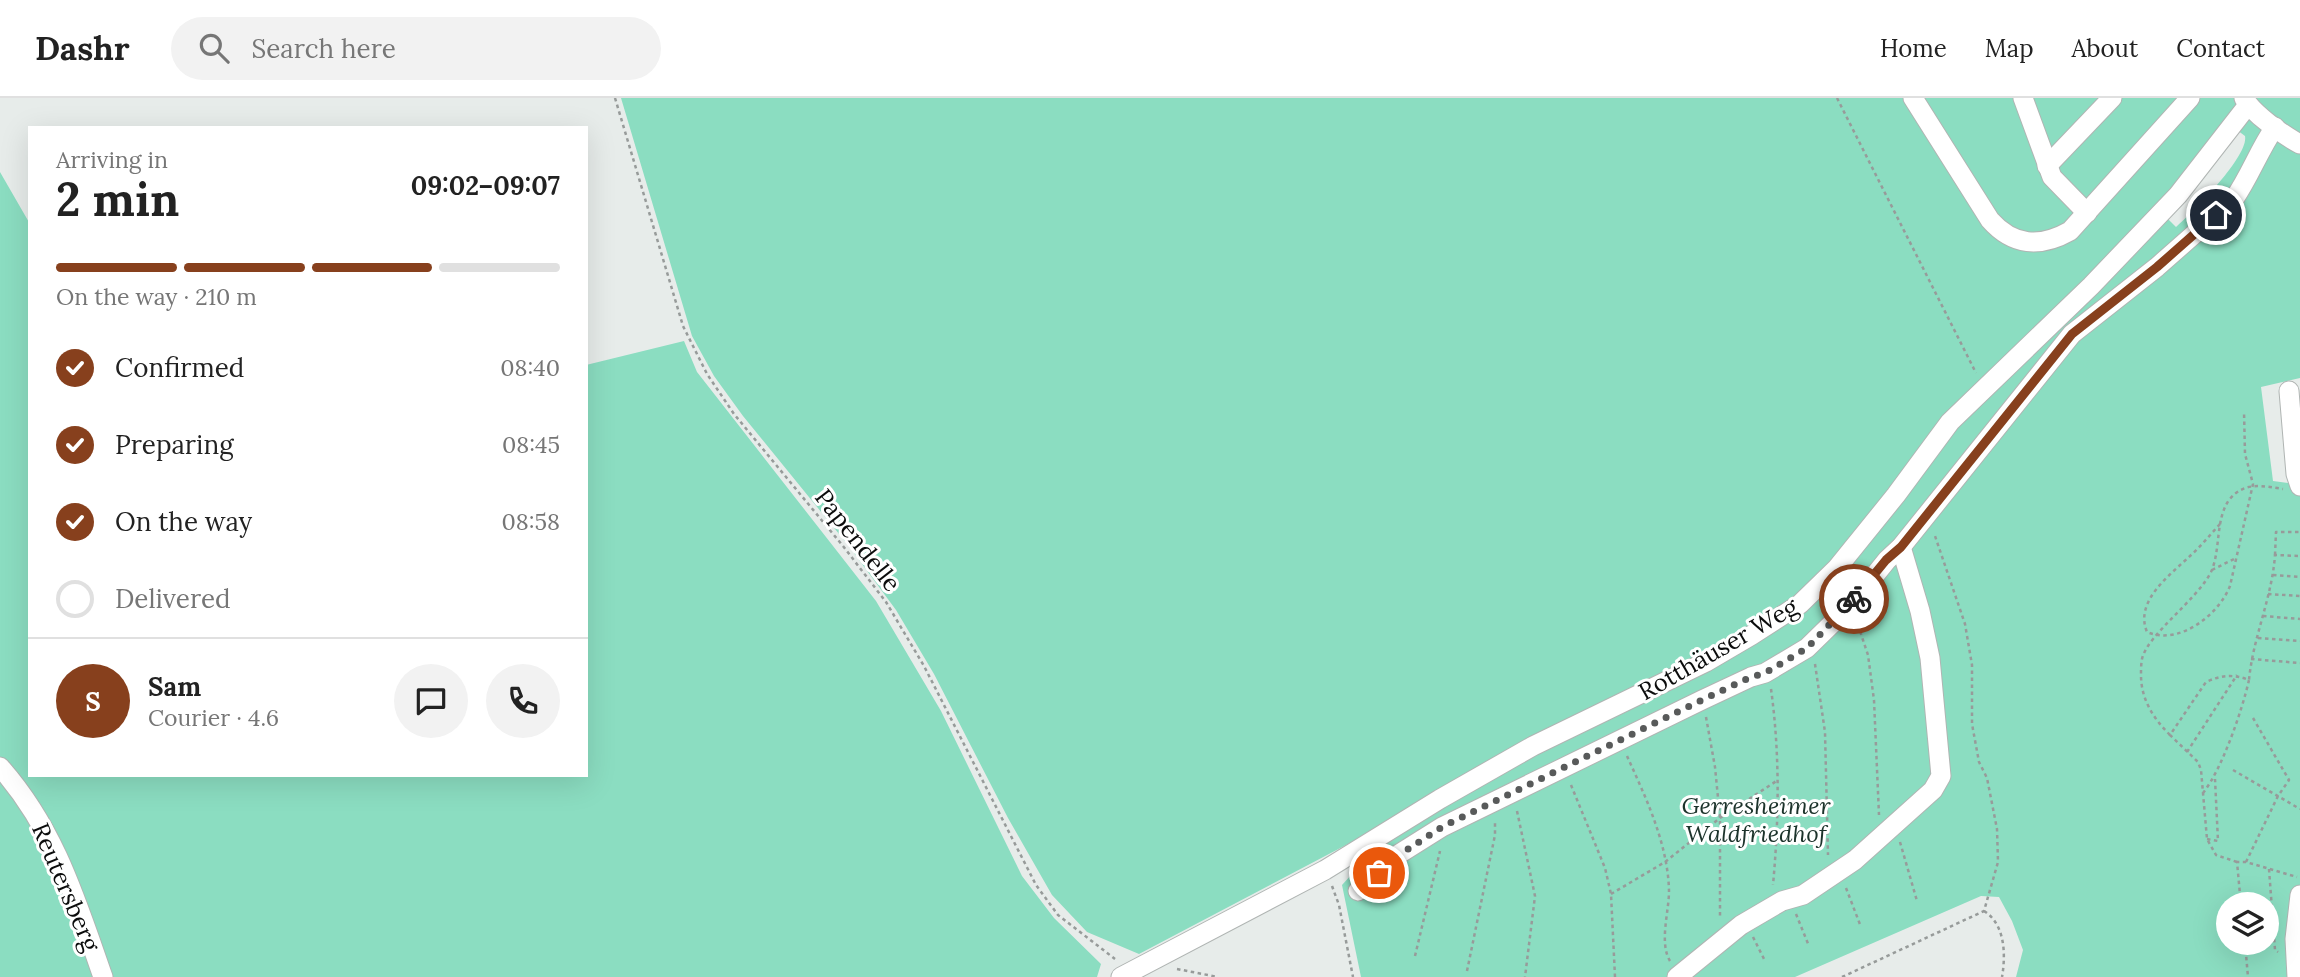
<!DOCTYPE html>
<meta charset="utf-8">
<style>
:root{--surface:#fff;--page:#f2f2f2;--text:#222;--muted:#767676;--line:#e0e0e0;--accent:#87401d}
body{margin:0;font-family:Lora,serif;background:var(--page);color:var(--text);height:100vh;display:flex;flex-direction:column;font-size:26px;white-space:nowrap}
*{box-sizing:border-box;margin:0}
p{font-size:23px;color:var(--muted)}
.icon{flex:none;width:38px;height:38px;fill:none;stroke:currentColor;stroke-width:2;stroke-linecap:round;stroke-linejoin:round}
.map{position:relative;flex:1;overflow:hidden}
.drawer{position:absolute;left:28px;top:28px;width:560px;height:651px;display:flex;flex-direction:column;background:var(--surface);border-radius:0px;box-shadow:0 7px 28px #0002}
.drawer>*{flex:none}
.buttons{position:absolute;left:2216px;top:794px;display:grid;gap:14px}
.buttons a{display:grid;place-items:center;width:63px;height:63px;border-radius:50%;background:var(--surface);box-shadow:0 7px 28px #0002;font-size:35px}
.pin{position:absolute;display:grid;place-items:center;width:60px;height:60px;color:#fff;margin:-30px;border:4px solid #fff;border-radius:50%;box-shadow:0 2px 7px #0007}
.courier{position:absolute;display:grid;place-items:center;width:70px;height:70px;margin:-35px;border:5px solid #87401d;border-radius:50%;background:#fff;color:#222;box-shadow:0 2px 9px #0007}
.headline em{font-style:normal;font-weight:700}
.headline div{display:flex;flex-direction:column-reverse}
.headline{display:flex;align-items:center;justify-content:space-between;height:119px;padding:0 28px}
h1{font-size:46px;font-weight:700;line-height:52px}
.bar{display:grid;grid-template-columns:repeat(4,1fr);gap:10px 7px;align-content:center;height:84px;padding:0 28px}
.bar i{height:9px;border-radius:5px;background:var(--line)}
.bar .selected{background:var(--accent)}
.bar p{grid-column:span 4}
.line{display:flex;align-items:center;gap:18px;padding:0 28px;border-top:2px solid var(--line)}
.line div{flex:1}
.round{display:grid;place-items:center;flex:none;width:74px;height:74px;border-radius:37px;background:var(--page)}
ol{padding:0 28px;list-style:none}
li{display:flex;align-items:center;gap:21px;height:77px}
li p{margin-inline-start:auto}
li .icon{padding:7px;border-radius:50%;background:var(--accent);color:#fff;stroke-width:4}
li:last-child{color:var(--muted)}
li i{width:38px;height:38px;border:4px solid var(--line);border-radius:50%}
header{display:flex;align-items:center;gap:42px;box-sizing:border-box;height:98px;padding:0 35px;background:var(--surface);border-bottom:2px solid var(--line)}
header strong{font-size:33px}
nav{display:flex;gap:38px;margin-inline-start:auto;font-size:24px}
.search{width:490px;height:63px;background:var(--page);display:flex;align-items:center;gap:18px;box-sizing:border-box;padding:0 24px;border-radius:38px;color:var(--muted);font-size:26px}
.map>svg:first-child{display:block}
.green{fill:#8bddc1;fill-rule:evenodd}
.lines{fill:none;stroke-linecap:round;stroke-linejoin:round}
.minor-casing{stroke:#b0b5b3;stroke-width:21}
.path{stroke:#979b9a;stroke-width:2.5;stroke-dasharray:3.5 3.5;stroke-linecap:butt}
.minor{stroke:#fff;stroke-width:19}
.done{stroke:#585a5a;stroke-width:7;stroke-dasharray:0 12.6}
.route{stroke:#87401d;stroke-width:9}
.labels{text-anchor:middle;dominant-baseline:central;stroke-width:6;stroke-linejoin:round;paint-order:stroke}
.street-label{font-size:24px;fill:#0b0c0c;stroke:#fff}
.park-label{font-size:24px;font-style:italic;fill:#1c332b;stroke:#fff}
</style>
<header>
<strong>Dashr</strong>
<div class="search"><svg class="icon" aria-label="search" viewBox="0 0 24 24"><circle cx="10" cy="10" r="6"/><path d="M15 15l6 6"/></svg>Search here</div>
<nav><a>Home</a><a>Map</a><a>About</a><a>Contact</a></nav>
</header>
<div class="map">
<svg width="2300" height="879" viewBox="0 0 2300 879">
<rect width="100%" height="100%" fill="#e7ecea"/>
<g class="green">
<path d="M 621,0 L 2300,0 L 2300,280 L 2261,289 L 2273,383 L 2289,385 L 2300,375 L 2300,879 L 2016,879 L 2023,852 L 2012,823 L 1999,799 L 1981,798 L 1795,879 L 1361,879 L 1342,787 L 1372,754 L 1435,713 L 1751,534 L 1139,856 L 1087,834 L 1052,797 L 1008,720 L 934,576 L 896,512 L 848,447 L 743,318 L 714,278 L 692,238 ZM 2233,29 L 2245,38 C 2249,58 2192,115 2176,129 L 2164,117 ZM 2228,807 L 2266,807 L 2266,845 L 2228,845 Z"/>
<polygon points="0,74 30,126 30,677 586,677 586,267 684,243 697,274 876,503 941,613 1022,778 1054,820 1101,866 1097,879 0,879"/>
</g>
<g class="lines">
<defs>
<g id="minor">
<path d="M 1913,0 L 1990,122 C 2013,148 2040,150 2070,133 L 2190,0"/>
<polyline points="2023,0 2052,79 2087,115"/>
<path d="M 2244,0 C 2253,16 2283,37 2300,46"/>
<polyline points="2047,68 2112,0"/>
<polyline points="2289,293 2296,376 2300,388"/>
<path d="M 0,669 C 55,731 76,802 103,879"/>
<path d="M 1358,793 L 1399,756 L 1442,729 L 1702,602 L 1751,579 L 1765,575 L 1807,550 L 1850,508 L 1887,462 L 1901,449 L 2072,236 L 2157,169 L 2234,101 C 2250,78 2259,52 2275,29"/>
<polyline points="1121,879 1325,772 1440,701 1533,648 1706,564 1752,537 1800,506 1837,470 1896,397 1950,324 2091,188 2178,97 2248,7"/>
<polyline points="1677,879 1741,827 1782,803 1803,797 1855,762 1933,692 1941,678 1930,560 1920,513 1901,449"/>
<polyline points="2297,879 2295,841 2300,797"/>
</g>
</defs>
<use href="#minor" class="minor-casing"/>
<g class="path">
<polyline points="615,0 683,228 707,276 734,316 843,448 886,504 924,568 1036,787 1058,817 1115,861"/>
<polyline points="1837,0 1976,275"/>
<path d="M 2220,426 C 2210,437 2201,448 2190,458 C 2170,477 2134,503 2147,534 C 2180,548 2219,516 2230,488 L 2253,386 L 2245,356 L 2244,313"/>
<polyline points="2275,457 2276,434 2300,434"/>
<polyline points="2212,472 2236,460"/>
<polyline points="2273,477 2300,479"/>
<polyline points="2268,496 2300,498"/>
<polyline points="2263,518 2300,521"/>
<polyline points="1858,527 1868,557 1874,602 1879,717"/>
<polyline points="2258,540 2300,543"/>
<polyline points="2251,561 2300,565"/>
<polyline points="1815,566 1825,634 1828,757"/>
<path d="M 1771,591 C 1780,656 1779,721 1773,787"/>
<polyline points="1706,619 1715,669 1720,720 1720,821"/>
<path d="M 2170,637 C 2154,621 2141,602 2141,577 C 2141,572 2141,566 2142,561 C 2147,537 2197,502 2211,474 C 2221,452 2215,422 2229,402 C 2244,383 2263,388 2283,391"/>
<polyline points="2187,654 2237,577"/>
<path d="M 1627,658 C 1646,700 1668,746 1669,793 C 1669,814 1659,845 1670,863"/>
<polyline points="2233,672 2300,711"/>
<polyline points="1571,687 1605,770 1611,796 1615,879"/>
<path d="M 2203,695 C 2222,671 2242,613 2249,582"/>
<polyline points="1517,713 1535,798 1525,879"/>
<polyline points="2207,741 2218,743 2215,681"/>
<polyline points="1900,744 1917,803"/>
<path d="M 2237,764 L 2216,757 L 2207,741 L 2201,672 L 2198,664 L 2170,637 L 2206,584 C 2221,577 2234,576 2249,582 C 2253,539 2272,500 2275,457 L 2300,458"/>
<polyline points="2246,764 2278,698 2289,682 2253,620"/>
<polyline points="2269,771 2275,852 2278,854"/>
<polyline points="1332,788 1339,807 1353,879"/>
<polyline points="1846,790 1861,829"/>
<polyline points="1611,796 1665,764 1720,720 1778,682"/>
<polyline points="2241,807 2237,764 2246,764 2297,779"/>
<path d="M 1984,813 C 2005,826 2006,856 2002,879"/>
<polyline points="1796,816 1809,848"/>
<polyline points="1753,839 1764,861"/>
<polyline points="2245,845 2248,879"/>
<polyline points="1415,858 1440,753"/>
<polyline points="1177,871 1218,879"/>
<polyline points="1467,873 1495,737 1495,724"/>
<polyline points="1842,879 1984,813 1998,764 1997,731 1987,680 1979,664 1972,626 1972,567 1965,526 1935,438"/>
</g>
<use href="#minor" class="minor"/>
</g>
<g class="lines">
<polyline class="done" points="1379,775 1399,757 1442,729 1702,602 1751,579 1765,575 1807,550 1854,501"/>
<polyline class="route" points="1854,501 1886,462 1901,449 2072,236 2157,169 2216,117"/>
</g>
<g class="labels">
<g class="street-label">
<text transform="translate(858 442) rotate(52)">Papendelle</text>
<text transform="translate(1718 551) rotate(-30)">Rotthäuser Weg</text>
<text transform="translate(66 789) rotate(67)">Reutersberg</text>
</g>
<g class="park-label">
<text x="1756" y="707">Gerresheimer<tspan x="1756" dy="28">Waldfriedhof</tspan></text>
</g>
</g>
</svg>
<div class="buttons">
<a><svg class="icon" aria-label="layers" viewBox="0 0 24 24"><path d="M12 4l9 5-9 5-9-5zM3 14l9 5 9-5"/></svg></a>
</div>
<div class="pin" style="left:1379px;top:775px;background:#ea580c"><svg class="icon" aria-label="bag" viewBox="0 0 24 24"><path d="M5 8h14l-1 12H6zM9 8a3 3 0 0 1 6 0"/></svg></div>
<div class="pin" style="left:2216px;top:117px;background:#1f2937"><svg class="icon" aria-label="home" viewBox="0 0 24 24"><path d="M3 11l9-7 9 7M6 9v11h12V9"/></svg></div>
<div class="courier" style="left:1854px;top:501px"><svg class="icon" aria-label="bike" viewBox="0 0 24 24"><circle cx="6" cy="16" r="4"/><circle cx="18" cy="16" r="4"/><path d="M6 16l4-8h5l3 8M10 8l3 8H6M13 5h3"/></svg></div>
<section class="drawer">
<div class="headline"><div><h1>2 min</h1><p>Arriving in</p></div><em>09:02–09:07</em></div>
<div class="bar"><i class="selected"></i><i class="selected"></i><i class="selected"></i><i></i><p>On the way · 210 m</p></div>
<ol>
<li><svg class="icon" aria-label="check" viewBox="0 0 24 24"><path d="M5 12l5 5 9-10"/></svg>Confirmed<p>08:40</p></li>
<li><svg class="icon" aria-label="check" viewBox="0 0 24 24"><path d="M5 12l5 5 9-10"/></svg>Preparing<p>08:45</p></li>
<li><svg class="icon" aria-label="check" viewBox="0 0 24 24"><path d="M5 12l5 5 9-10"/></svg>On the way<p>08:58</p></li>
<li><i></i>Delivered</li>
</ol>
<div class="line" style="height:126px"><b class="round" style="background:var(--accent);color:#fff">S</b><div><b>Sam</b><p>Courier · 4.6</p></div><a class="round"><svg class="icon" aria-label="chat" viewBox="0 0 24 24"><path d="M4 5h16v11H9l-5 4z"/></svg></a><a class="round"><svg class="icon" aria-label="phone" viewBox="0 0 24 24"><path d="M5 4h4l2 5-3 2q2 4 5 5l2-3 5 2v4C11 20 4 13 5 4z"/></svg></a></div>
</section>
</div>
